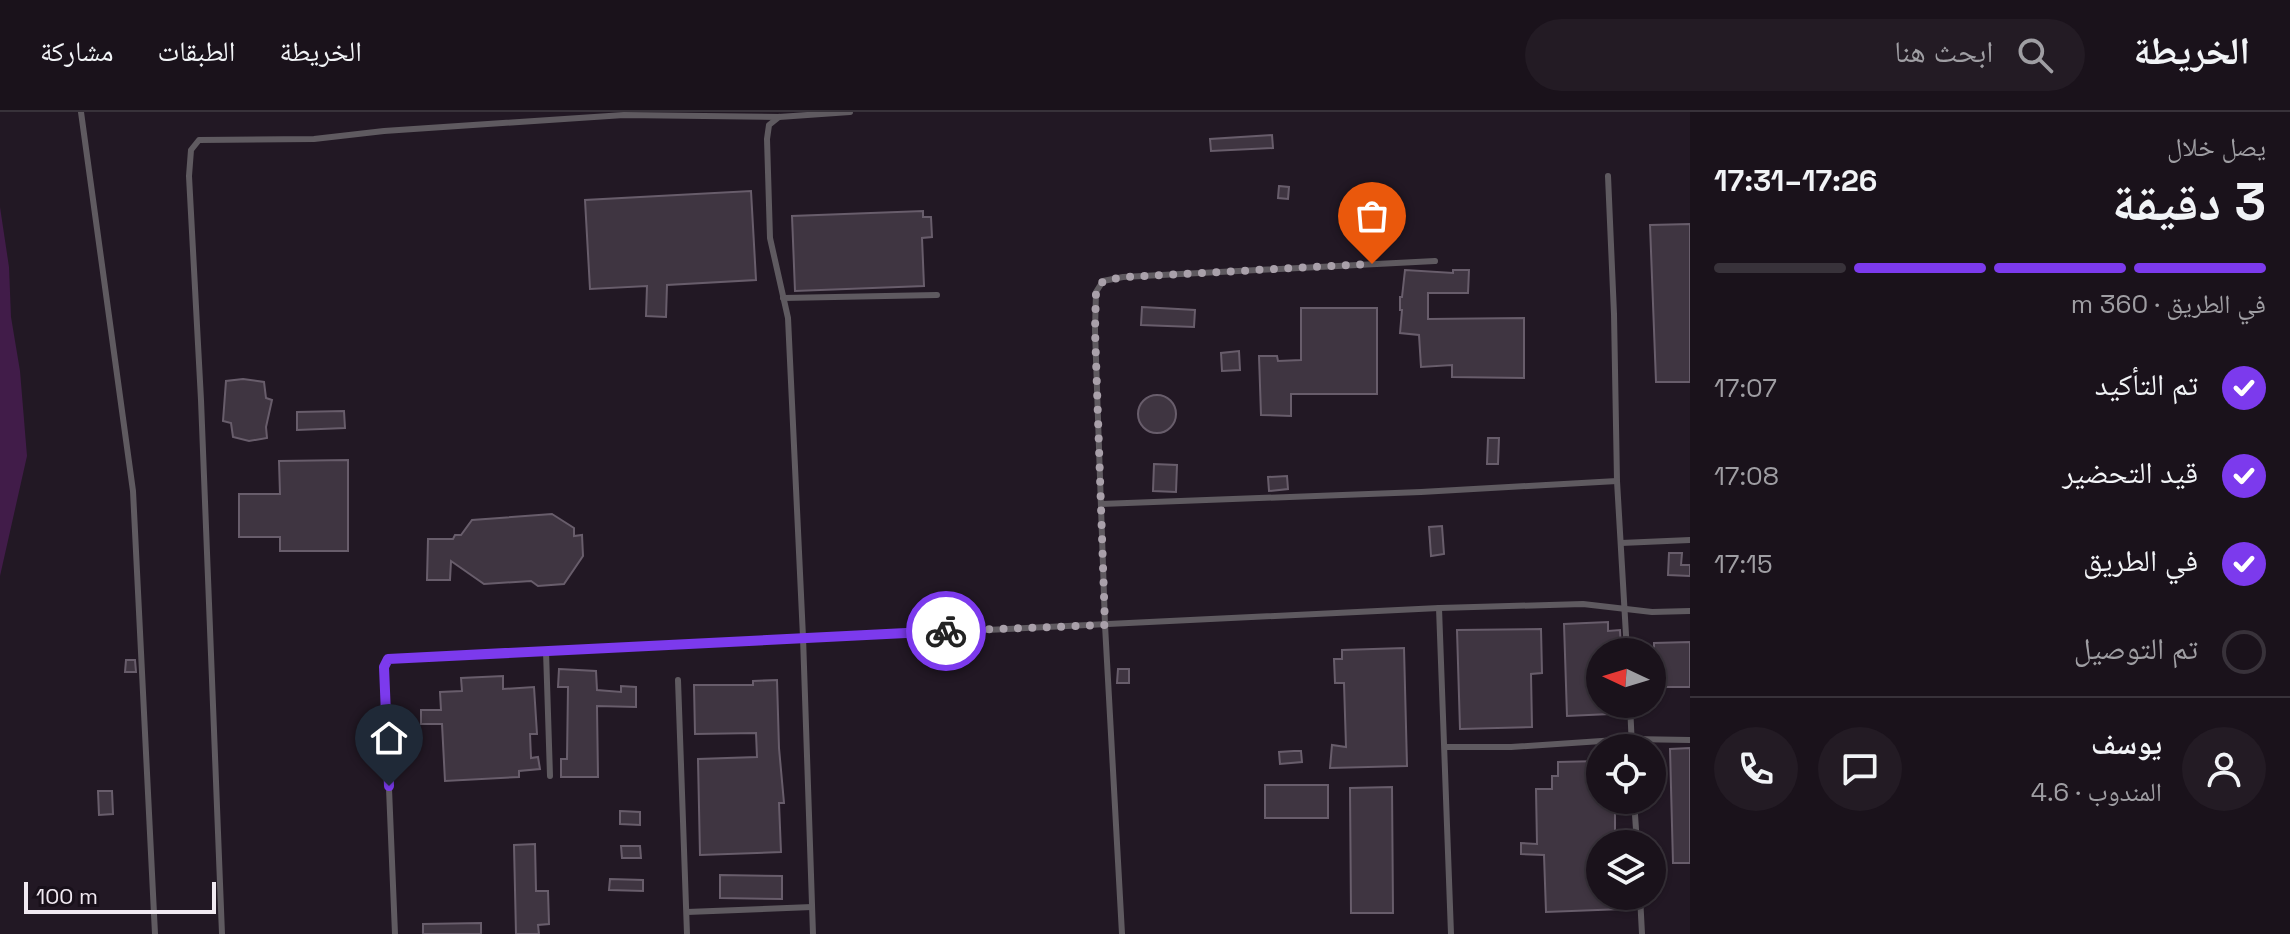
<!DOCTYPE html>
<html lang="ar">
<meta charset="utf-8">
<style>
:root{--surface:#1a121b;--page:#231b24;--text:#f1f3f6;--muted:#9f9ea3;--line:#38323a;--accent:#7c3aed}
body{margin:0;font-family:"Space Grotesk","Noto Naskh Arabic",sans-serif;background:var(--page);color:var(--text);direction:rtl;height:100vh;display:flex;flex-direction:column;font-size:30px;white-space:nowrap}
*{box-sizing:border-box;margin:0}
p{font-size:26px;color:var(--muted)}
.icon{flex:none;width:44px;height:44px;fill:none;stroke:currentColor;stroke-width:2;stroke-linecap:round;stroke-linejoin:round}
.map{position:relative;flex:1;overflow:hidden;direction:ltr}
.details{display:flex;flex-direction:column;background:var(--surface);width:600px}
.details>*{flex:none}
.needle{width:52px;rotate:274deg}
.controls{position:absolute;left:1586px;top:526px;display:grid;gap:16px}
.controls a{display:grid;place-items:center;width:80px;height:80px;border-radius:50%;background:var(--surface);box-shadow:0 2px 6px #0004,0 0 0 2px var(--line);font-size:40px}
.scale{position:absolute;left:24px;bottom:20px;width:192px;box-sizing:border-box;padding-left:8px;border:4px solid #f1eaf2;border-top:0;font-size:22px;line-height:28px;white-space:nowrap;color:#f1eaf2;-webkit-text-stroke:6px #18101a;paint-order:stroke}
.pin{position:absolute;display:grid;place-items:center;width:68px;height:68px;color:#fff;margin:-82px -34px;border-radius:50% 50% 50% 0;rotate:-45deg;box-shadow:0 0 8px #0007}
.pin .icon{rotate:45deg}
.courier{position:absolute;display:grid;place-items:center;width:80px;height:80px;margin:-40px;border:6px solid #7c3aed;border-radius:50%;background:#fff;color:#222;box-shadow:0 2px 10px #0007}
.head em{font-style:normal;font-weight:800}
.head div{display:flex;flex-direction:column-reverse}
.head{display:flex;align-items:center;justify-content:space-between;height:136px;padding:0 24px}
h1{font-size:52px;font-weight:800;line-height:60px}
.bar{display:grid;grid-template-columns:repeat(4,1fr);gap:12px 8px;align-content:center;height:96px;padding:0 24px}
.bar i{height:10px;border-radius:6px;background:var(--line)}
.bar .selected{background:var(--accent)}
.bar p{grid-column:span 4}
.line{display:flex;align-items:center;gap:20px;padding:0 24px;border-top:2px solid var(--line)}
.line div{flex:1}
.round{display:grid;place-items:center;flex:none;width:84px;height:84px;border-radius:42px;background:var(--page)}
ol{padding:0 24px;list-style:none}
li{display:flex;align-items:center;gap:24px;height:88px}
li p{margin-inline-start:auto}
li .icon{padding:8px;border-radius:50%;background:var(--accent);color:#fff;stroke-width:4}
li:last-child{color:var(--muted)}
li i{width:44px;height:44px;border:4px solid var(--line);border-radius:50%}
header{display:flex;align-items:center;gap:48px;box-sizing:border-box;height:112px;padding:0 40px;background:var(--surface);border-bottom:2px solid var(--line)}
header strong{font-size:38px}
nav{display:flex;gap:44px;margin-inline-start:auto;font-size:28px}
.search{width:560px;height:72px;background:var(--page);display:flex;align-items:center;gap:20px;box-sizing:border-box;padding:0 28px;border-radius:44px;color:var(--muted);font-size:30px}
main{display:flex;flex:1;min-height:0}
.map>svg:first-child{display:block}
.water{fill:#411c49}
.building{fill:#3f3541;stroke:#685d6b;stroke-width:2}
.lines{fill:none;stroke-linecap:round;stroke-linejoin:round}
.lane{stroke:#5f5a60;stroke-width:6}
.done{stroke:#a9a0aa;stroke-width:8;stroke-dasharray:0 14.4}
.route{stroke:#7c3aed;stroke-width:10}
</style>
<header>
<strong>الخريطة</strong>
<div class="search"><svg class="icon" aria-label="search" viewBox="0 0 24 24"><circle cx="10" cy="10" r="6"/><path d="M15 15l6 6"/></svg>ابحث هنا</div>
<nav><a>الخريطة</a><a>الطبقات</a><a>مشاركة</a></nav>
</header>
<main>
<section class="details">
<div class="head"><div><h1>3 دقيقة</h1><p>يصل خلال</p></div><em>17:26–17:31</em></div>
<div class="bar"><i class="selected"></i><i class="selected"></i><i class="selected"></i><i></i><p>في الطريق · 360 m</p></div>
<ol>
<li><svg class="icon" aria-label="check" viewBox="0 0 24 24"><path d="M5 12l5 5 9-10"/></svg>تم التأكيد<p>17:07</p></li>
<li><svg class="icon" aria-label="check" viewBox="0 0 24 24"><path d="M5 12l5 5 9-10"/></svg>قيد التحضير<p>17:08</p></li>
<li><svg class="icon" aria-label="check" viewBox="0 0 24 24"><path d="M5 12l5 5 9-10"/></svg>في الطريق<p>17:15</p></li>
<li><i></i>تم التوصيل</li>
</ol>
<div class="line" style="height:144px"><a class="round"><svg class="icon" aria-label="person" viewBox="0 0 24 24"><circle cx="12" cy="8" r="4"/><path d="M4 21q1-7 8-7t8 7"/></svg></a><div><b>يوسف</b><p>المندوب · 4.6</p></div><a class="round"><svg class="icon" aria-label="chat" viewBox="0 0 24 24"><path d="M4 5h16v11H9l-5 4z"/></svg></a><a class="round"><svg class="icon" aria-label="phone" viewBox="0 0 24 24"><path d="M5 4h4l2 5-3 2q2 4 5 5l2-3 5 2v4C11 20 4 13 5 4z"/></svg></a></div>
</section>
<div class="map">
<svg width="1690" height="822" viewBox="0 0 1690 822">
<rect width="100%" height="100%" fill="#221824"/>
<polygon class="water" points="0,95 9,155 11,205 20,259 27,344 0,464"/>
<g class="building">
<polygon points="1272,23 1273,36 1211,39 1210,27"/>
<polygon points="1279,74 1289,75 1288,87 1278,86"/>
<polygon points="751,79 756,168 667,173 666,205 646,204 647,174 590,177 585,88"/>
<polygon points="923,99 923,105 931,105 932,125 922,126 924,174 795,179 792,104"/>
<polygon points="1690,112 1690,270 1656,270 1650,113"/>
<polygon points="1405,158 1453,161 1453,158 1469,158 1468,181 1428,181 1428,207 1524,206 1524,266 1452,265 1452,253 1421,255 1419,223 1400,221 1402,198 1400,198 1400,185 1402,185"/>
<polygon points="1142,195 1195,198 1194,215 1141,213"/>
<polygon points="1301,196 1377,196 1377,282 1291,282 1291,304 1261,303 1259,244 1277,244 1278,249 1301,248"/>
<polygon points="1239,239 1240,258 1222,259 1221,241"/>
<polygon points="243,267 264,270 266,286 272,288 266,315 267,326 249,329 233,325 231,311 223,309 226,269"/>
<circle cx="1157" cy="302" r="19"/>
<polygon points="344,299 345,316 297,318 297,300"/>
<polygon points="1488,326 1499,326 1498,352 1487,352"/>
<polygon points="348,348 348,439 280,439 280,425 239,425 239,382 280,382 279,349"/>
<polygon points="1154,352 1177,353 1176,380 1153,379"/>
<polygon points="1287,364 1288,377 1269,379 1268,365"/>
<polygon points="552,402 574,416 574,424 582,423 583,444 564,472 538,474 531,469 484,472 451,449 450,468 427,468 428,427 453,427 455,423 461,423 472,408"/>
<polygon points="1442,414 1444,442 1431,444 1429,415"/>
<polygon points="1669,441 1682,441 1681,453 1690,453 1690,464 1668,463"/>
<polygon points="1608,510 1608,519 1620,518 1621,538 1600,540 1600,592 1610,592 1610,602 1567,604 1564,512"/>
<polygon points="1541,517 1542,561 1531,562 1532,615 1460,617 1457,518"/>
<polygon points="1690,530 1690,575 1654,575 1654,531"/>
<polygon points="1404,536 1407,654 1330,656 1332,633 1346,635 1344,571 1335,571 1334,547 1342,547 1342,538"/>
<polygon points="126,548 135,548 136,560 125,560"/>
<polygon points="559,557 596,559 597,578 621,580 621,574 636,575 636,595 597,594 598,665 561,665 561,647 567,647 568,575 558,575"/>
<polygon points="1118,557 1129,557 1129,571 1117,571"/>
<polygon points="503,564 503,577 534,575 537,622 530,622 531,646 538,645 540,657 519,659 519,665 445,669 442,612 421,612 421,598 441,598 440,580 462,579 461,566"/>
<polygon points="777,568 779,636 784,691 779,691 781,740 700,743 698,647 757,645 756,621 695,622 694,573 753,573 753,569"/>
<polygon points="1690,636 1690,751 1673,751 1670,637"/>
<polygon points="1294,639 1301,639 1302,650 1280,652 1279,640"/>
<polygon points="1600,649 1600,688 1615,688 1615,732 1600,732 1600,784 1622,784 1623,797 1546,800 1544,743 1521,742 1521,731 1537,732 1536,677 1552,677 1552,664 1558,664 1558,650"/>
<rect x="1265" y="673" width="63" height="33"/>
<polygon points="1392,675 1393,801 1351,801 1350,676"/>
<polygon points="98,679 112,679 113,702 99,703"/>
<polygon points="620,699 640,700 640,713 620,712"/>
<polygon points="535,732 536,779 548,779 549,812 538,813 539,822 516,822 514,733"/>
<polygon points="621,734 640,734 641,746 622,746"/>
<polygon points="720,763 782,764 782,787 720,786"/>
<polygon points="610,767 643,768 643,779 609,778"/>
<polygon points="481,811 481,822 423,822 423,812"/>
</g>
<g class="lines">
<g class="lane">
<polyline points="81,0 133,379 155,822"/>
<polyline points="779,5 769,13 767,27 770,126 788,206 803,525 813,822"/>
<polyline points="1608,64 1614,202 1617,369 1627,540"/>
<polyline points="783,186 937,183"/>
<polyline points="1101,392 1421,380 1617,369"/>
<polyline points="1621,431 1690,428"/>
<polyline points="1439,496 1451,822"/>
<polyline points="546,539 550,664"/>
<polyline points="678,568 687,822"/>
<polyline points="1630,592 1632,636"/>
<polyline points="1445,635 1511,635 1631,627 1690,628"/>
<polyline points="1634,688 1637,732"/>
<polyline points="1640,784 1642,822"/>
<polyline points="687,800 812,795"/>
<polyline points="222,822 201,288 189,64 191,38 199,28 314,27 384,19 624,3 779,5 850,0"/>
<polyline points="395,822 384,555 388,547 1439,496 1583,492 1652,500 1690,499"/>
<polyline points="1122,822 1105,513 1095,218 1096,180 1103,169 1123,165 1435,149"/>
</g>
</g>
<g class="lines">
<polyline class="done" points="946,519 1105,513 1095,218 1096,180 1103,169 1123,165 1372,152"/>
<polyline class="route" points="389,674 384,555 388,547 946,519"/>
</g>
</svg>
<div class="controls">
<a><svg class="needle" viewBox="-14 -14 28 28"><path d="M0-13l5 13h-10z" fill="#e53935"/><path d="M0 13l5-13h-10z" fill="#9f9ea3"/></svg></a>
<a><svg class="icon" aria-label="locate" viewBox="0 0 24 24"><circle cx="12" cy="12" r="6"/><path d="M12 2v4M12 18v4M2 12h4M18 12h4"/></svg></a>
<a><svg class="icon" aria-label="layers" viewBox="0 0 24 24"><path d="M12 4l9 5-9 5-9-5zM3 14l9 5 9-5"/></svg></a>
</div>
<div class="scale">100 m</div>
<div class="pin" style="left:1372px;top:152px;background:#ea580c"><svg class="icon" aria-label="bag" viewBox="0 0 24 24"><path d="M5 8h14l-1 12H6zM9 8a3 3 0 0 1 6 0"/></svg></div>
<div class="pin" style="left:389px;top:674px;background:#1f2937"><svg class="icon" aria-label="home" viewBox="0 0 24 24"><path d="M3 11l9-7 9 7M6 9v11h12V9"/></svg></div>
<div class="courier" style="left:946px;top:519px"><svg class="icon" aria-label="bike" viewBox="0 0 24 24"><circle cx="6" cy="16" r="4"/><circle cx="18" cy="16" r="4"/><path d="M6 16l4-8h5l3 8M10 8l3 8H6M13 5h3"/></svg></div>
</div>
</main>
